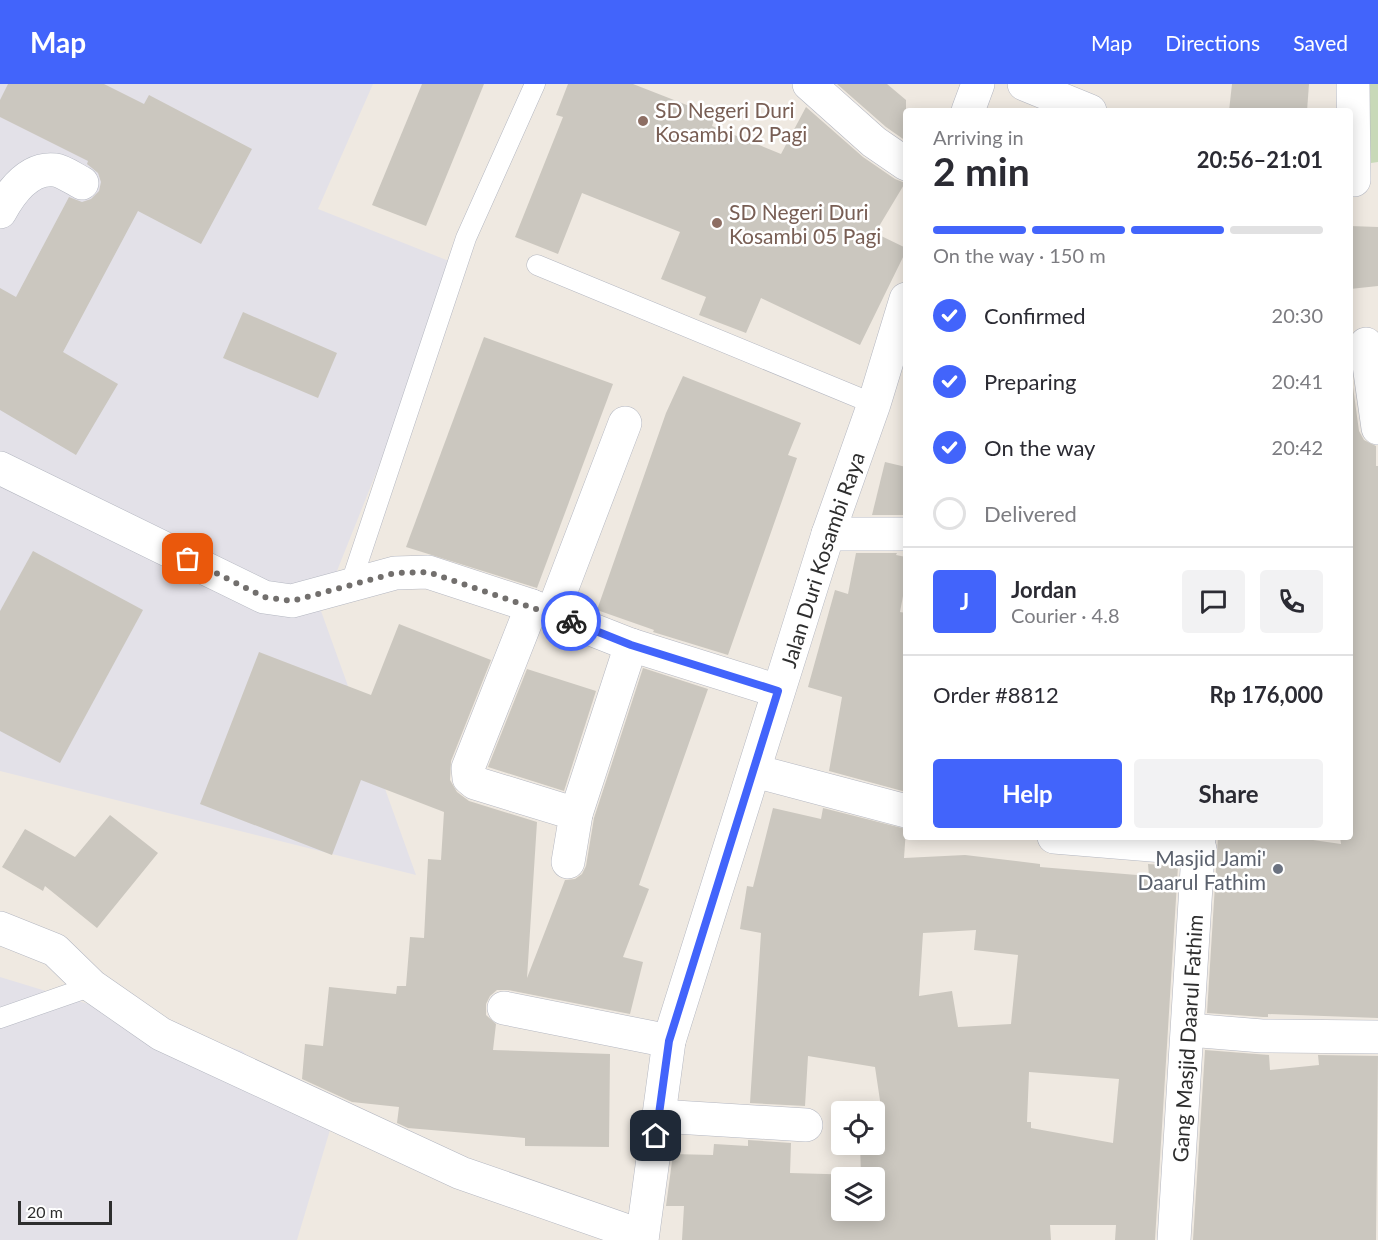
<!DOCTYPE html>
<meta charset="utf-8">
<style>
:root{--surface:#fff;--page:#f2f2f3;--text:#2b2b33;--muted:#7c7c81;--line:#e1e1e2;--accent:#4264fb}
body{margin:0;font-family:Lato,sans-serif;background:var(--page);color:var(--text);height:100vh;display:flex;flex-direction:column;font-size:22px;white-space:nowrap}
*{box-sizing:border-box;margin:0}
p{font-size:20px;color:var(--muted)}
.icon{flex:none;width:33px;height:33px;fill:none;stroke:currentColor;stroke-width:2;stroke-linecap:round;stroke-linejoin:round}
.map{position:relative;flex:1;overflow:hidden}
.panel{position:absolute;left:903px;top:24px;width:450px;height:732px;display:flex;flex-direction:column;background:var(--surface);border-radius:6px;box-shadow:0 3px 15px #0003}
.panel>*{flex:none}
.tools{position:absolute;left:831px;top:1017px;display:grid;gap:12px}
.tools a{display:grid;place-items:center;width:54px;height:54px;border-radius:6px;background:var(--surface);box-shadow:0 3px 15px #0003;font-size:30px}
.scale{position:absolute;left:18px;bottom:15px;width:94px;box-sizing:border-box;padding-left:6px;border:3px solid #2e2e2e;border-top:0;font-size:16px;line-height:21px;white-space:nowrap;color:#2e2e2e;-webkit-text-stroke:4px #fff;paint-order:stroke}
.pin{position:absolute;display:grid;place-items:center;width:51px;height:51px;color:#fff;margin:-26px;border-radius:12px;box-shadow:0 3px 9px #0006}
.courier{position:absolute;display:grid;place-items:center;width:60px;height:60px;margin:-30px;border:4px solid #4264fb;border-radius:50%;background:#fff;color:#222;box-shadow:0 2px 8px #0007}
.headline em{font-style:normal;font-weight:700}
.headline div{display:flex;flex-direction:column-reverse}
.headline{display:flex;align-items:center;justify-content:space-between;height:102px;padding:0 30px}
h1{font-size:39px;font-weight:700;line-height:45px}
.bar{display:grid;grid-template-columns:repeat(4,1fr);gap:9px 6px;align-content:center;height:72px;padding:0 30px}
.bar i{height:8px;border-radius:4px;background:var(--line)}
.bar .active{background:var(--accent)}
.bar p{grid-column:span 4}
.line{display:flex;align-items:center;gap:15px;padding:0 30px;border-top:2px solid var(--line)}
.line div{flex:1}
.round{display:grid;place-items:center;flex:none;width:63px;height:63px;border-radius:6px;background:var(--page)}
ol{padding:0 30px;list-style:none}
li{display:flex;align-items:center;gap:18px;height:66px}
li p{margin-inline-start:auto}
li .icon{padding:6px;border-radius:50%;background:var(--accent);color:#fff;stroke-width:4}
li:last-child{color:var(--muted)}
li i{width:33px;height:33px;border:3px solid var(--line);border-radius:50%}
.primary-button{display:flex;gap:12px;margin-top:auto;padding:12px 30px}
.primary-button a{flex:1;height:69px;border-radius:6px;background:var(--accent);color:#fff;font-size:24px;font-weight:700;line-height:69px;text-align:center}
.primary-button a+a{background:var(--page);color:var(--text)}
header{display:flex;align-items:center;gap:36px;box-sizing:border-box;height:84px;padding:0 30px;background:var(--accent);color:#fff}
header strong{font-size:28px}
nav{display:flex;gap:33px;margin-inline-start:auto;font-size:21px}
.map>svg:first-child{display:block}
.industrial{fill:#e3e1e8}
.cemetery{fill:#c8d9b8}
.building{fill:#cbc7bf;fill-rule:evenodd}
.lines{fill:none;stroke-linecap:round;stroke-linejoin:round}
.lane-casing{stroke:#b4b7c1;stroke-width:21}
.street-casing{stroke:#b4b7c1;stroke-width:34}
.secondary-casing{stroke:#b4b7c1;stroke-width:34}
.lane{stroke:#fff;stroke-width:20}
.street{stroke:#fff;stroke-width:33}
.secondary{stroke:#fff;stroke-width:33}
.done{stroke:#726f6d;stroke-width:6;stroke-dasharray:0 10.8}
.route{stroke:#4264fb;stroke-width:8}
.education-dot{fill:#8d6e63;stroke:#fff;stroke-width:2}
.worship-dot{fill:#6b7280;stroke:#fff;stroke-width:2}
.labels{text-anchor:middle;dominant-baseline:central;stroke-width:5;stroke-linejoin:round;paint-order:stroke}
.education-label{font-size:21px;fill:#785e54;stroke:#fff;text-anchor:start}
.street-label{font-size:21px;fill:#2e2e2e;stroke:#fff}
.worship-label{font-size:21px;fill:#5b616d;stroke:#fff;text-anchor:end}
</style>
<header>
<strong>Map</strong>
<nav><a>Map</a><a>Directions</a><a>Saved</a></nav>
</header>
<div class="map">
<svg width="1378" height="1156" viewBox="0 0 1378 1156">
<rect width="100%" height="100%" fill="#efe9e1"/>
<g class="industrial">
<polygon points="0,0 373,0 318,125 459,181 321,527 416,791 0,687"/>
<polygon points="0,893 242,967 330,1046 297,1156 0,1156"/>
</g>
<polygon class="cemetery" points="1366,0 1378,0 1378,78 1371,79"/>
<g class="building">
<polygon points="8,0 104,0 144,20 149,11 252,65 201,160 138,127 63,268 118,300 76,371 0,326 0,204 16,213 69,113 82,118 91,115 99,107 101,98 98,89 87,80 88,77 0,33 0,16"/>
<polygon points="422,0 484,0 426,142 372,121"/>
<polygon points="568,0 633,0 715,32 712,42 781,70 806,23 863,73 895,95 905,99 875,149 906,164 906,167 860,261 761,214 746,249 699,231 706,213 661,195 680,148 582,109 558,170 515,153 563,33 556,31"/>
<polygon points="837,0 887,0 906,16 906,57 886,43"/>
<polygon points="1232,0 1309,0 1307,27 1229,27"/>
<polygon points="1350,142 1378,143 1378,202 1350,205"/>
<polygon points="243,228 337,269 318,314 223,274"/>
<polygon points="484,253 613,300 537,504 406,463"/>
<polygon points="1350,281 1359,347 1364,356 1376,362 1376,382 1378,382 1378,934 1268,930 1268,933 1263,933 1207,929 1218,753 1292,753 1341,760 1340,753 1350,753"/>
<polygon points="683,292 801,339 788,371 797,374 728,571 653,548 654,546 597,526 666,329"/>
<polygon points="885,378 906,383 906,431 872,431"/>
<polygon points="33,467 143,526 60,679 0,647 0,527"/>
<polygon points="856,469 897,469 896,471 906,473 906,496 900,528 906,529 906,708 829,687 842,613 808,603 835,506 848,510"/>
<polygon points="399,540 491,576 451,677 450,696 457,708 469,717 537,738 527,894 565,796 575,795 582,790 586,782 594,734 643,584 708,605 639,801 649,805 623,873 643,878 630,930 508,906 497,906 490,912 486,920 486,931 496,940 493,966 610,970 609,1063 525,1062 525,1054 408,1044 397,1039 399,1023 352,1018 302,995 305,960 323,962 329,903 396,910 397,902 406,902 410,853 424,854 428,775 441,776 444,728 361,696 332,771 200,720 259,568 371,611"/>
<polygon points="527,585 596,607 564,707 488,683"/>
<path d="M 773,724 L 821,735 L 823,724 L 906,745 L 904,774 L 965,771 L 1040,780 L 1040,783 L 1149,792 L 1148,780 L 1178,782 L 1155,1156 L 1115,1156 L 1116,1141 L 1050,1141 L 1051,1156 L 682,1156 L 684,1122 L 666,1122 L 673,1070 L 713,1071 L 714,1060 L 748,1062 L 748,1056 L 791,1059 L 790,1089 L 861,1091 L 860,1060 L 874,1060 L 874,1031 L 882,1030 L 875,983 L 808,972 L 805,1022 L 750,1019 L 761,849 L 740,845 L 747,802 L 753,803 ZM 976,846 L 974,866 L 1018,871 L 1011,940 L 958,943 L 952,907 L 919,912 L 923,849 ZM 1029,988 L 1119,995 L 1113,1059 L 1031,1044 L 1031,1038 L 1027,1038 ZM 842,1094 L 874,1094 L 874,1126 L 842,1126 Z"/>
<polygon points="110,731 158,769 97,844 45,802 43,807 2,783 25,745 75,773"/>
<polygon points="1205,966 1269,971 1270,986 1319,981 1318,971 1378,972 1376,1156 1193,1156"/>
</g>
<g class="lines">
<defs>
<g id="lane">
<polyline points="537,181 874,320"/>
<polyline points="351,499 466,154 535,0"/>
<polyline points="0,934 92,902"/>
</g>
<g id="street">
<polyline points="809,0 874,58 906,80"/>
<polyline points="1024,0 1090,27"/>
<polyline points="1353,0 1354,96"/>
<path d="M 0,128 C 11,108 29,83 55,86 C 63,87 74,95 82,99"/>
<polyline points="1366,260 1378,344"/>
<polyline points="0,384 264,513 292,517 395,489 428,488 532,522 631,561 778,607"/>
<polyline points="828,450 906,450"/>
<polyline points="532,522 468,684 469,694 475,699 576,730 568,778"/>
<polyline points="552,530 625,339"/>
<polyline points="755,687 906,727"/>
<polyline points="576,730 631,561"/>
<polyline points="1054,753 1200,765"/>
<polyline points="0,844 55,866 92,902 161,950 461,1089 642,1152"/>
<polyline points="504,924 669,957"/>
<polyline points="1189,946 1262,952 1378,953"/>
<polyline points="659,1032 806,1041"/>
<path id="s1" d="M 1174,1156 L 1199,753"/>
</g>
<g id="secondary">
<polyline points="968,27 978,0"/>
<path id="s2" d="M 642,1156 L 669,957 L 828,450 L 874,320 L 906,215"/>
</g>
</defs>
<use href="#lane" class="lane-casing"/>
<use href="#street" class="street-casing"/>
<use href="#secondary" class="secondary-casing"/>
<use href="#lane" class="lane"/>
<use href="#street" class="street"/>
<use href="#secondary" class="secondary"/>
</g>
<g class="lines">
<polyline class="done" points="188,475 264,513 292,517 395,489 428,488 571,537"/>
<polyline class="route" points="571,537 631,561 778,607 669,957 656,1052"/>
</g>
<g class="education-dot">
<circle cx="643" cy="37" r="6"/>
<circle cx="717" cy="139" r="6"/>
</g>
<circle class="worship-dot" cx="1278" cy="785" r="6"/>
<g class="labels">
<g class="education-label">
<text x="655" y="25">SD Negeri Duri<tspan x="655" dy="24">Kosambi 02 Pagi</tspan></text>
<text x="729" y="127">SD Negeri Duri<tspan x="729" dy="24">Kosambi 05 Pagi</tspan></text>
</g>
<g class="street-label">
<text stroke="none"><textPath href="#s2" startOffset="706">Jalan Duri Kosambi Raya</textPath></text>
<text stroke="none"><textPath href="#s1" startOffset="202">Gang Masjid Daarul Fathim</textPath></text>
</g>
<g class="worship-label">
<text x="1266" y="773">Masjid Jami'<tspan x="1266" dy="24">Daarul Fathim</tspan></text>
</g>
</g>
</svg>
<div class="tools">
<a><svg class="icon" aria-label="locate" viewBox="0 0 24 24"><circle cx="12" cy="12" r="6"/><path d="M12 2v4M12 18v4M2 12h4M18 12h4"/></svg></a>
<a><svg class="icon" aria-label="layers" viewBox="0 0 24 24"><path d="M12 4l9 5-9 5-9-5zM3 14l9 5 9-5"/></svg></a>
</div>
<div class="scale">20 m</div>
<div class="pin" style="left:188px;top:475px;background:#ea580c"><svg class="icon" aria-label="bag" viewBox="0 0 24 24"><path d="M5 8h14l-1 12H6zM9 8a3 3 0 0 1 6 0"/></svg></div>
<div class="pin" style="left:656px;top:1052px;background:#1f2937"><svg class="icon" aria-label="home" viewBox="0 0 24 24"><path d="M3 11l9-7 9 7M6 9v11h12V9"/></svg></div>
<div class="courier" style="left:571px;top:537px"><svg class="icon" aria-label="bike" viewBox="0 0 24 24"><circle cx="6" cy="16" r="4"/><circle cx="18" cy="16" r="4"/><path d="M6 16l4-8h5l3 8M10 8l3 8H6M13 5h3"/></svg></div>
<section class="panel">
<div class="headline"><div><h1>2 min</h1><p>Arriving in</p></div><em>20:56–21:01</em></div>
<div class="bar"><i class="active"></i><i class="active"></i><i class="active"></i><i></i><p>On the way · 150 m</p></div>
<ol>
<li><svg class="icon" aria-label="check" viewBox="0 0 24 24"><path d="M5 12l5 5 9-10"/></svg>Confirmed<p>20:30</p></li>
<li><svg class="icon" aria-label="check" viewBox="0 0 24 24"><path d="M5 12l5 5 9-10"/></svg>Preparing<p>20:41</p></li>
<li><svg class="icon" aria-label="check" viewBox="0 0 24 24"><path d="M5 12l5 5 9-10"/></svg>On the way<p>20:42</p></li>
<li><i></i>Delivered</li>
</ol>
<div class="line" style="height:108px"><b class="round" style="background:var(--accent);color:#fff">J</b><div><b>Jordan</b><p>Courier · 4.8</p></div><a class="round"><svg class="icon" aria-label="chat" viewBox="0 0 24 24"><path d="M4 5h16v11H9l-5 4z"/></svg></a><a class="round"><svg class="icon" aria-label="phone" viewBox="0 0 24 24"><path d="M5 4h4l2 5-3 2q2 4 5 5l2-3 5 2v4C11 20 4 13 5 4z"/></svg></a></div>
<div class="line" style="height:78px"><div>Order #8812</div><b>Rp 176,000</b></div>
<div class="primary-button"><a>Help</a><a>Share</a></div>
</section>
</div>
